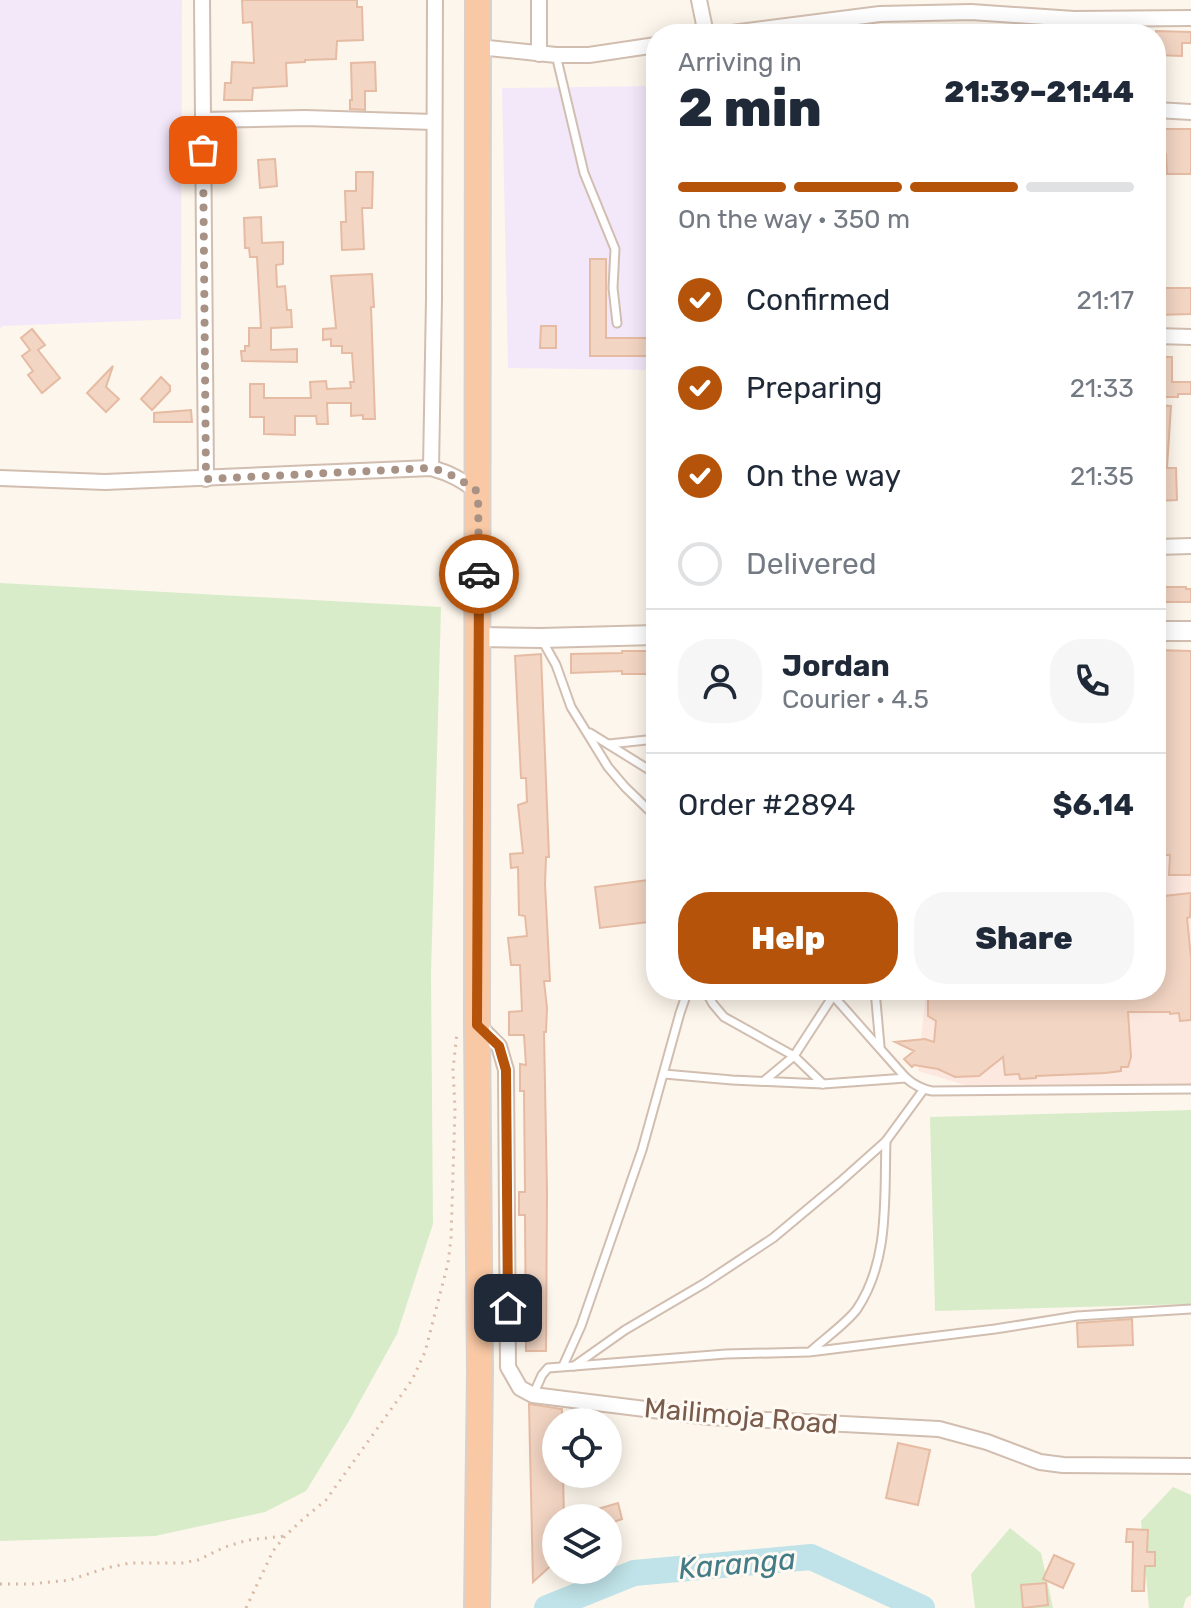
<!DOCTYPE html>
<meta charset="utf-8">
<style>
:root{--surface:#fff;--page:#f6f6f7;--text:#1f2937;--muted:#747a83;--line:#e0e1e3;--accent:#b45309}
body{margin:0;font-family:Rubik,sans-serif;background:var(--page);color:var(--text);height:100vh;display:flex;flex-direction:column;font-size:30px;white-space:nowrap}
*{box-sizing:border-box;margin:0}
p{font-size:26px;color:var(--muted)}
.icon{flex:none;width:44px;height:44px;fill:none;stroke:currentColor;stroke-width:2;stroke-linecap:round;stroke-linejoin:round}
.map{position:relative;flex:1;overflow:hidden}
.panel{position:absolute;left:646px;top:24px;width:520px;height:976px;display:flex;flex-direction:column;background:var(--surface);border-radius:32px;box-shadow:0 4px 20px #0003}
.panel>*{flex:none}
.buttons{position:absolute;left:542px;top:1408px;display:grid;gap:16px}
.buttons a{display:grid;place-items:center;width:80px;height:80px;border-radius:50%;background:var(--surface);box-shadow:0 4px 20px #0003;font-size:40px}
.pin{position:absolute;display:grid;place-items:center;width:68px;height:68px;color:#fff;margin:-34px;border-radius:16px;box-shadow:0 4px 12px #0006}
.courier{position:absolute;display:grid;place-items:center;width:80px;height:80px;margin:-40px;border:6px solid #b45309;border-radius:50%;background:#fff;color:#222;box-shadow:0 2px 10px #0007}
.summary em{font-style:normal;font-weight:800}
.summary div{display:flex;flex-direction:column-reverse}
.summary{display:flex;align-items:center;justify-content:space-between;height:136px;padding:0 32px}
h1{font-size:52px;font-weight:800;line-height:60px}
.bar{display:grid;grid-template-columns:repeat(4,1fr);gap:12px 8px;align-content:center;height:96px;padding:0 32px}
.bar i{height:10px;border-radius:6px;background:var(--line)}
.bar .active{background:var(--accent)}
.bar p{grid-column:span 4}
.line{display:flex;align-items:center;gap:20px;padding:0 32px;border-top:2px solid var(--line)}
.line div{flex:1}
.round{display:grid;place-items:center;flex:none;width:84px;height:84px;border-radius:32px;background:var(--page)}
ol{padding:0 32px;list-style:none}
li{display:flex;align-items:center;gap:24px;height:88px}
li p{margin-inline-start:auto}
li .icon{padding:8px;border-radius:50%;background:var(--accent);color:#fff;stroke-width:4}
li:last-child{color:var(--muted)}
li i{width:44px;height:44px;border:4px solid var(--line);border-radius:50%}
.primary-button{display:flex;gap:16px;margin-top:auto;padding:16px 32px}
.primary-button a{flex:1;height:92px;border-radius:32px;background:var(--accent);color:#fff;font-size:32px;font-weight:800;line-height:92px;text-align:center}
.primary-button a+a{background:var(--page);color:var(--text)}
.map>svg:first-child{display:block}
.commercial{fill:#fde8e0}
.education{fill:#f3e8fa}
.green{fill:#d8ecc9}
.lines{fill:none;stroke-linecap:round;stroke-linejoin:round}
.river{stroke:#bfe3e8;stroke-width:26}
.building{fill:#f3d5c3;stroke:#e6bba3;stroke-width:2}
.service-casing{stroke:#d1beb0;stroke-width:11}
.minor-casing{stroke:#d1beb0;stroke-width:18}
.tertiary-casing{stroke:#d1beb0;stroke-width:22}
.trunk-casing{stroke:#dad1cd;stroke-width:28}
.path{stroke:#d9b8a5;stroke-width:3;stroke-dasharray:2 6;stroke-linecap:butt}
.service{stroke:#fff;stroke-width:7}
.minor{stroke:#fff;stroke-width:14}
.tertiary{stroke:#fff;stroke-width:18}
.trunk{stroke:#f9c8a4;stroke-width:24}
.done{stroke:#a89285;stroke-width:8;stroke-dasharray:0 14.4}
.route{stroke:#b45309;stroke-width:10}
.labels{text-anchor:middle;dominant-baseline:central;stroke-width:6;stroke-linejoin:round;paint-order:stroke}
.street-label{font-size:28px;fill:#7a5c4d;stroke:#fffaf3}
.water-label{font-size:30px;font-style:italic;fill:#437c86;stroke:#fffaf3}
</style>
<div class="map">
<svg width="1191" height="1608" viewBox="0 0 1191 1608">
<rect width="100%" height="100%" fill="#fdf6ec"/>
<polygon class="commercial" points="1191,679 1191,1084 965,1085 918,1071 926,990 1156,990 1156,680"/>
<g class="education">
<polygon points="0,0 182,0 181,319 2,326 0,329"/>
<polygon points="656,86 656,370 508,368 502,88"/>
</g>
<g class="green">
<polygon points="0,583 441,607 431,974 433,1224 397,1334 349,1421 306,1491 265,1512 155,1536 0,1541"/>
<polygon points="1191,1110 1191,1304 935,1311 930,1117"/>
<polygon points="1173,1487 1191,1495 1191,1595 1186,1598 1183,1608 1149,1608 1141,1521"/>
<polygon points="1010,1528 1041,1553 1053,1608 975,1608 971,1574"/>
</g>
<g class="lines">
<polyline class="river" points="547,1608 634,1573 811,1557 922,1608"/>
</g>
<g class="building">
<polygon points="242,0 357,0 357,7 362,7 363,40 337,41 336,59 305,60 305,62 286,63 287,86 253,88 252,100 224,100 225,83 231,83 232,62 254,63 252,22 243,23"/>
<polygon points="1156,31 1191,32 1191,43 1182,43 1182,56 1156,55"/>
<polygon points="375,62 376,91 365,91 365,110 350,109 350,100 352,100 351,63"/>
<polygon points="1156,129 1191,129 1191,174 1167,174 1166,154 1156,154"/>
<polygon points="275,159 277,186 260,188 258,160"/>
<polygon points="356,172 373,172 372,208 362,208 364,249 342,250 341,222 346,222 345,191 356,191"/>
<polygon points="261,217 262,243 283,242 283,264 276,265 277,287 285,286 287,310 291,310 292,327 271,328 271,350 297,349 297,362 242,361 241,351 245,351 245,346 249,346 249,328 261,328 257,257 250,257 249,248 245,248 244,218"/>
<polygon points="590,259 606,259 606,338 656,338 656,356 590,356"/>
<polygon points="372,274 374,307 371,307 375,419 363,419 363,415 351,416 351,403 327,403 328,424 317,424 316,416 295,416 295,435 264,434 264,417 250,417 250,384 264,384 264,398 311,398 310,382 326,381 327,389 351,388 350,382 354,382 352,353 342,353 342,346 331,346 331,339 323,340 323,329 336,328 331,276"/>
<polygon points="1156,288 1191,288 1191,314 1156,315"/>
<polygon points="541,326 556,326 556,348 540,348"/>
<polygon points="32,329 45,345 38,350 60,378 42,393 28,375 33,371 22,356 30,350 21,338"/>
<polygon points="1162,357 1172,357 1172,382 1191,382 1191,394 1178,394 1178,397 1161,397 1161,376 1156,376 1156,358"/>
<polygon points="113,366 106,387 119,399 106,412 87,393"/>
<polygon points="161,377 170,386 170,391 152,410 141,399"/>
<polygon points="1156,405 1171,406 1167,468 1176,468 1177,500 1156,501"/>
<polygon points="191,410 192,422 154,422 154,413"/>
<polygon points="1159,587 1186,587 1186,589 1191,589 1191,602 1159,602"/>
<polygon points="1156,650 1191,651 1191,875 1169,875 1170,855 1156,855"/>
<polygon points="622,651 656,651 656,674 622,674 622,671 571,673 571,654 622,653"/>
<polygon points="541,654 549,857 546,857 545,884 550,981 544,981 547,1008 546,1032 544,1032 547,1192 546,1351 526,1351 525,1215 519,1215 519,1192 525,1192 524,1091 520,1091 520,1064 526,1065 524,1035 509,1035 509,1012 522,1011 520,965 511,965 508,938 527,936 525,916 519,915 518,867 511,868 510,854 523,853 518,805 527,802 526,778 521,778 515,656"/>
<polygon points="656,879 656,921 600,928 595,887"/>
<polygon points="1191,893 1190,917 1187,918 1191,958 1191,1020 1180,1021 1179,1013 1170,1014 1170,1012 1128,1012 1131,1057 1128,1067 1121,1067 1121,1071 1105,1073 1036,1076 1036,1078 1020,1079 1019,1074 1005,1075 1003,1057 979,1076 955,1077 938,1069 914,1065 912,1067 904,1059 914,1051 895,1042 925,1039 934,1042 936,1021 928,1016 928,990 1156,990 1156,902 1164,901 1164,896"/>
<polygon points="1132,1319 1133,1345 1078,1347 1077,1323"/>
<polygon points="529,1404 562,1409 562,1422 556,1422 556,1474 563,1474 564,1518 556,1518 556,1561 533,1582"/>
<polygon points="898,1443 930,1450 918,1505 886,1498"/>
<polygon points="618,1503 622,1519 608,1524 608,1518 579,1518 578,1515"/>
<polygon points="1127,1529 1148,1530 1147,1552 1155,1552 1155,1566 1145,1566 1144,1591 1132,1591 1133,1542 1126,1542"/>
<polygon points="1054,1555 1074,1564 1063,1588 1043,1579"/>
<polygon points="1046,1583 1048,1605 1023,1608 1021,1585"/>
</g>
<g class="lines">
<defs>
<g id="service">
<polyline points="556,55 584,173 615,249 613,288 617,323"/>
<polyline points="542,640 556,665 571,707 608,767 625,787 656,817"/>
<polyline points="590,733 656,774"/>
<polyline points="609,744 656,739"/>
<polyline points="705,990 713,1004 724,1017 794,1056 823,1084"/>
<path d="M 828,990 L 906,1078 C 914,1085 921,1089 932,1091 L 1191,1089"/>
<polyline points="875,990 880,1046"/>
<polyline points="664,1074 732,1080 823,1084 906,1078"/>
<polyline points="764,1081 794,1056 833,996"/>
<path d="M 811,1351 C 824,1339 848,1322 857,1309 C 890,1260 884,1197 886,1141"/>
<polyline points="563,1366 581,1326 642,1150 680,1013 688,990"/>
<polyline points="574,1366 726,1354 809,1352 995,1329 1077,1316 1191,1309"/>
<polyline points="533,1395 542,1375 548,1368 574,1366 625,1330 705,1283 773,1238 840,1182 886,1141 924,1089"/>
</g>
<g id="minor">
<polyline points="202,0 206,479"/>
<polyline points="539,0 539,54"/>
<polyline points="699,0 706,34"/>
<polyline points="724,34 880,14 971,12 1074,19 1191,18"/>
<polyline points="478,47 556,55 589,55 656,45"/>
<polyline points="1156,110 1191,112"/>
<polyline points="203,120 305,118 434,122"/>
<polyline points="1156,336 1191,337"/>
<polyline points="431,468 434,299 435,0"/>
<path d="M 0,478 L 105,482 L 431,468 C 450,473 462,480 478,492"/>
<polyline points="1156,547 1191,546"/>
<polyline points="478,1025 499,1046 506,1070 508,1367 520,1388 533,1395 709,1417 939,1429 987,1442 1040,1462 1063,1465 1191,1466"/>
</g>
<g id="tertiary">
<polyline points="1156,631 1191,631"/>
<polyline points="479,637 541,638 656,635"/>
</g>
<polyline id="trunk" points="477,1608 480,1371 477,1025 478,0"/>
</defs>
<use href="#service" class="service-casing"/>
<use href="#minor" class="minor-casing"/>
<use href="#tertiary" class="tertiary-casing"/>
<use href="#trunk" class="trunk-casing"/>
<g class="path">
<polyline points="0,1584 31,1584 70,1580 106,1568 130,1563 182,1563 198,1560 225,1547 248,1540 285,1536"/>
<polyline points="246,1608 273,1551 285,1536 302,1520 326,1500 412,1380 425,1352 448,1263 451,1239 455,1109 453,1070 457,1032"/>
</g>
<use href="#service" class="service"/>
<use href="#minor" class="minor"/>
<use href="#tertiary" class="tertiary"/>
<use href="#trunk" class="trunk"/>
</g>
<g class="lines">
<path class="done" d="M 203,150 L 206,479 L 431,468 C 450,473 462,480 478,492 L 479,574"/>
<polyline class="route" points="479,574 477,1025 499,1046 506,1070 508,1308"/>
</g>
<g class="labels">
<g class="street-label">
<text transform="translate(741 1416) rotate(5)">Mailimoja Road</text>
</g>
<g class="water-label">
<text transform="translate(737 1564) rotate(-5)">Karanga</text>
</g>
</g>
</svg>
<div class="buttons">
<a><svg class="icon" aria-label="locate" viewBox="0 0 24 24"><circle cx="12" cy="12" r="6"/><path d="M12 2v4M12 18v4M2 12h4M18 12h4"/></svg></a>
<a><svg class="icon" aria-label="layers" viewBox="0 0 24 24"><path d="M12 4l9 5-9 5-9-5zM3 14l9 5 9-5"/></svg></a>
</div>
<div class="pin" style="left:203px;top:150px;background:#ea580c"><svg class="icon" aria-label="bag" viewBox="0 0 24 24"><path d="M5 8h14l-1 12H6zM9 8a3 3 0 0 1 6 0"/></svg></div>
<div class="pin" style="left:508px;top:1308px;background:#1f2937"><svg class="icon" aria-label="home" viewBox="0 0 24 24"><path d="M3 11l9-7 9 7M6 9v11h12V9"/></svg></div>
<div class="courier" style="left:479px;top:574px"><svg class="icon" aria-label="car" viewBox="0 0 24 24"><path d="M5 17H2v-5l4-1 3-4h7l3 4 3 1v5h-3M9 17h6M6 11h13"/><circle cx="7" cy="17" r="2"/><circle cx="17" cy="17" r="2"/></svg></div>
<section class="panel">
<div class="summary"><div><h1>2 min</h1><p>Arriving in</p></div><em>21:39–21:44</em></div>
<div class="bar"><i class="active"></i><i class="active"></i><i class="active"></i><i></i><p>On the way · 350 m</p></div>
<ol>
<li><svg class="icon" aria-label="check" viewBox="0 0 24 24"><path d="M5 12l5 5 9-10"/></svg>Confirmed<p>21:17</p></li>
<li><svg class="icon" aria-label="check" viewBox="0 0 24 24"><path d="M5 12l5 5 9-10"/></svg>Preparing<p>21:33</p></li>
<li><svg class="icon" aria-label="check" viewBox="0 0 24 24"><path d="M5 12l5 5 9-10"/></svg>On the way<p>21:35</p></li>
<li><i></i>Delivered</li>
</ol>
<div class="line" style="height:144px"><a class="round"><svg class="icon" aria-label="person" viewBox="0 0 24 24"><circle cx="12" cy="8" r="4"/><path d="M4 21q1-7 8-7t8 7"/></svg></a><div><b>Jordan</b><p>Courier · 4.5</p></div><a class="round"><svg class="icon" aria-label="phone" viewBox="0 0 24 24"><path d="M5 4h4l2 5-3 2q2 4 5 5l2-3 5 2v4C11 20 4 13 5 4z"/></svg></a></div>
<div class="line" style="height:104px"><div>Order #2894</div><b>$6.14</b></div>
<div class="primary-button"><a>Help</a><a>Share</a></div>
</section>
</div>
